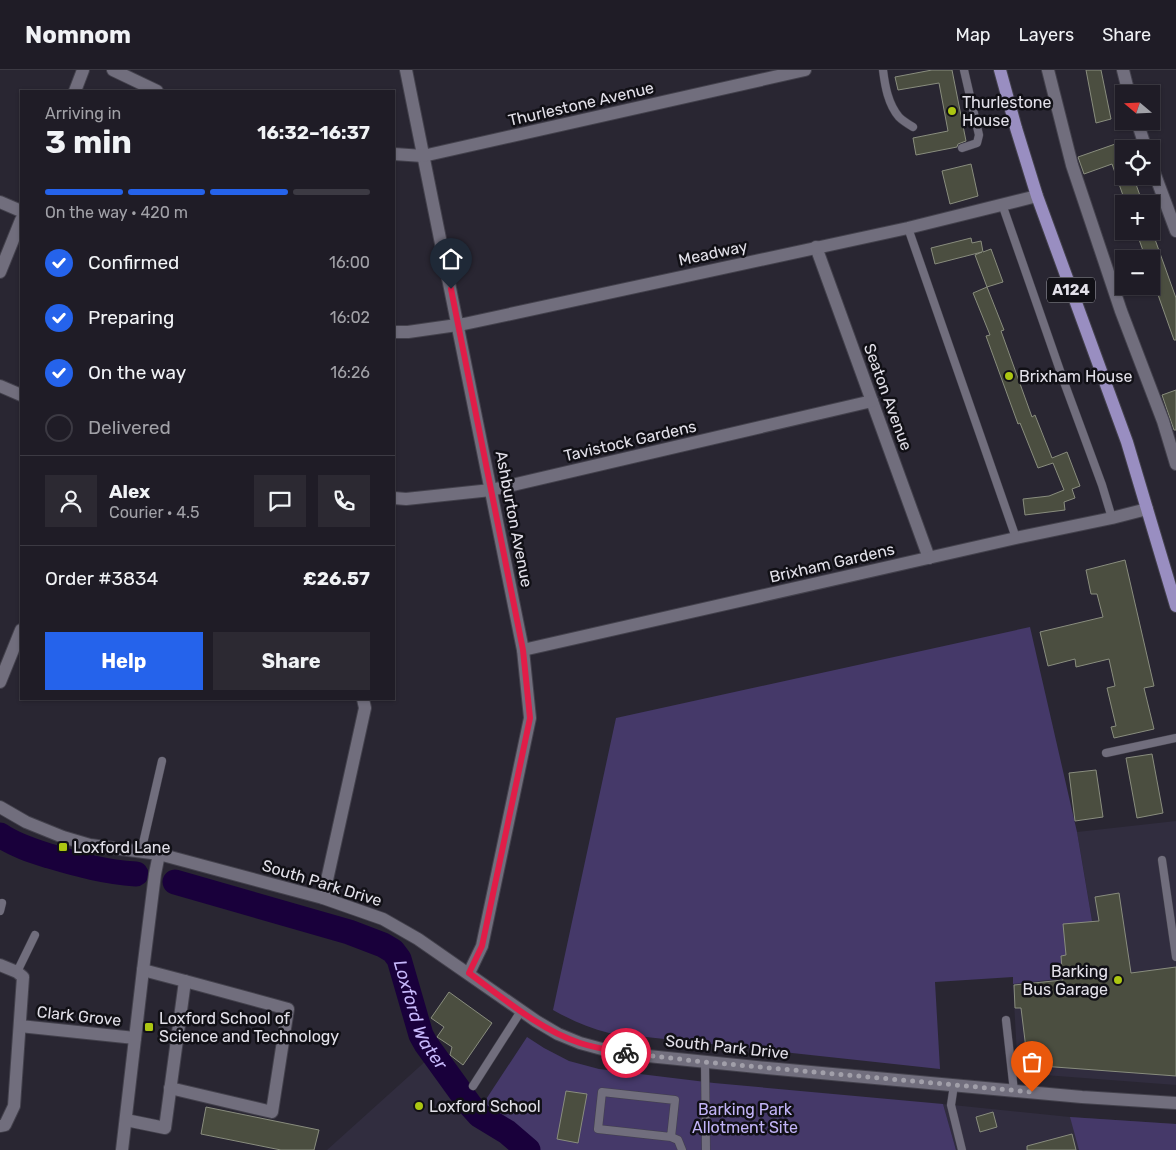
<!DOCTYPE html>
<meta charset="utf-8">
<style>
:root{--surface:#1f1c26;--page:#2c2932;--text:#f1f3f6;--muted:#a1a1a7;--line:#3c3a43;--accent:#2563eb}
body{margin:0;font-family:Rubik,sans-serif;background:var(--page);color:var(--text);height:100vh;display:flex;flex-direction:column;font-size:19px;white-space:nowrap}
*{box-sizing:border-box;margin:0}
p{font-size:16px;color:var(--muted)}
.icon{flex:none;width:28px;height:28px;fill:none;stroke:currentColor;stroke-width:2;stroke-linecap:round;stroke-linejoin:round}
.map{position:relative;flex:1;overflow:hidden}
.details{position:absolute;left:20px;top:20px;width:375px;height:610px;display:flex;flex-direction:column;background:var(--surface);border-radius:0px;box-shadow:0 1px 4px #0004,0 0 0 1px var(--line)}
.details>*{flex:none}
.needle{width:32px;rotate:289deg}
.controls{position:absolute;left:1115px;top:15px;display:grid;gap:10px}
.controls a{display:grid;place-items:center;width:45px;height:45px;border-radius:0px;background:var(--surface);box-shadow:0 1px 4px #0004,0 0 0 1px var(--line);font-size:25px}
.pin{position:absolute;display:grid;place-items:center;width:42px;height:42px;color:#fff;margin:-51px -21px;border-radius:50% 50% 50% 0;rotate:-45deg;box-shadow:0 0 5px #0007}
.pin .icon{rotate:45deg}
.courier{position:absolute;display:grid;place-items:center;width:50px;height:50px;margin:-25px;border:4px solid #e11d48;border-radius:50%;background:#fff;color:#222;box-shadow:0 1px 6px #0007}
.headline em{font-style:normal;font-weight:700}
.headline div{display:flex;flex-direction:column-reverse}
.headline{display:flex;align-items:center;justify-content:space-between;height:85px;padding:0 25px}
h1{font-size:32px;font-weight:700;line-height:38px}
.bar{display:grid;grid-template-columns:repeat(4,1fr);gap:8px 5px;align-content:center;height:60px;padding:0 25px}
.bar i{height:6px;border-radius:4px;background:var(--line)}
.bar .active{background:var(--accent)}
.bar p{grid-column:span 4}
.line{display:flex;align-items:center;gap:12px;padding:0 25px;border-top:1px solid var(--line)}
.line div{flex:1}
.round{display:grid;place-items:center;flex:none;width:52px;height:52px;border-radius:0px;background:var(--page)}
ol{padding:0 25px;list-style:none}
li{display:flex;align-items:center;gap:15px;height:55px}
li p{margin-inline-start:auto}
li .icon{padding:5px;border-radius:50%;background:var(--accent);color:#fff;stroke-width:4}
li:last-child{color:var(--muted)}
li i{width:28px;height:28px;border:2px solid var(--line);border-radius:50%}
.button{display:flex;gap:10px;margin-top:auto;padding:10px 25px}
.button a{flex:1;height:58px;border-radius:0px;background:var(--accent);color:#fff;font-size:20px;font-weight:700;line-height:58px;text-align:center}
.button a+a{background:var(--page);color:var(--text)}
header{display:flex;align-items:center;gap:30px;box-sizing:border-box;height:70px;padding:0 25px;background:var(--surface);border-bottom:1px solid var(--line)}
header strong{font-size:24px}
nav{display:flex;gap:28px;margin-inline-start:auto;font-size:18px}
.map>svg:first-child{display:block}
.built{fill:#312d3f}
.green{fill:#453969}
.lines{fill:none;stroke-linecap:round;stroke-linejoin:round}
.river{stroke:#19003b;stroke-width:25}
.building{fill:#4b4e40;stroke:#898d7e}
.lane-casing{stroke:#43414c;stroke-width:9}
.street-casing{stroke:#43414c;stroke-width:14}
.secondary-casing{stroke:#43414c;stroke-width:14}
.primary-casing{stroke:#43414c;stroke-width:14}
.lane{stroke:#716e7d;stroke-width:8}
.street{stroke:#716e7d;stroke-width:12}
.secondary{stroke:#716e7d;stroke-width:12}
.primary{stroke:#998ec1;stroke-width:12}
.done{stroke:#a19fa9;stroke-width:5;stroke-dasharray:0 9}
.route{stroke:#e11d48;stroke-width:6}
.poi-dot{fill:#acc612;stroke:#111016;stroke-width:2}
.labels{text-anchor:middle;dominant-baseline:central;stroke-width:5;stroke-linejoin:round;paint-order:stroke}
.shield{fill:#111016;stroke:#a3a2aa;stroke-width:1}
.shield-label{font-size:15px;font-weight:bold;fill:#e2e0e9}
.poi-label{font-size:16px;fill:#e2e0e9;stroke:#111016;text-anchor:start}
.street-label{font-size:16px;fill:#e2e0e9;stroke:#111016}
.park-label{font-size:16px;fill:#c2b4f7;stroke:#111016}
.water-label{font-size:18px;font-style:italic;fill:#c7b8fc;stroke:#111016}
</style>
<header>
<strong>Nomnom</strong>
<nav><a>Map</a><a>Layers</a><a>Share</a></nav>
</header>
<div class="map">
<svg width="1176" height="1080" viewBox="0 0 1176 1080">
<rect width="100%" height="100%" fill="#292632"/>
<g class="built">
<polygon points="1176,751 1176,1015 1018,1003 1013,914 1101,903 1077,762"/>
<polygon points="428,989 466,1043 477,1052 500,1066 516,1080 327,1080"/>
<polygon points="943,1034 1070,1047 1176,1054 1176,1080 956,1080"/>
</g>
<g class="green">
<path d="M 1030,557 L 1077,762 L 1101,904 L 1013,914 L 1013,907 L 935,912 L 940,999 L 609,963 C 589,958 571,950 553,940 L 616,648 Z"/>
<polygon points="527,967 544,978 569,991 599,999 714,1013 943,1034 956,1080 534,1080 509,1058 479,1040"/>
<polygon points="1070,1047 1176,1054 1176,1080 1079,1080"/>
</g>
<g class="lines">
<g class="river">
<path d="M 0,765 C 14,775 33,781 49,786 C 80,795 104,802 136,804"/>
<path id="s1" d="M 175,812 L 349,862 L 383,875 L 393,881 L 399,889 L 421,965 L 426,974 L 470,1035 L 479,1045 L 507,1062 L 528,1080"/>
</g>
</g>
<g class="building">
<polygon points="932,0 952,0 966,71 958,74 957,77 916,85 913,68 948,61 939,13 898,20 895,7"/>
<polygon points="1086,0 1101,0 1111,49 1096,53"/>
<polygon points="1121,72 1124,81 1124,106 1133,106 1143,134 1126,134 1112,94 1084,104 1078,87"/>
<polygon points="971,94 978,126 950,134 942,101"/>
<polygon points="1136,161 1152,161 1176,228 1176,270 1174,270 1151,205 1151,189 1146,189"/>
<polygon points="971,168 972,173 981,171 983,182 991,179 1003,212 987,217 1004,260 1001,261 1032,347 1035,345 1052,388 1067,382 1080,416 1072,419 1075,428 1064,432 1065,440 1025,445 1023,429 1049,426 1064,420 1053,393 1038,398 1020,353 1018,354 986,266 990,265 973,223 987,217 975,185 982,182 935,194 931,178"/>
<polygon points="1176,320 1176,360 1174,360 1162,325"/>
<polygon points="1125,490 1154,616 1144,618 1154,659 1114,668 1111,657 1116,656 1107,618 1115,616 1109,589 1076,597 1075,589 1048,596 1040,562 1103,547 1097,524 1091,524 1086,500"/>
<polygon points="1152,684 1163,743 1137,748 1126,688"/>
<polygon points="1096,700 1103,747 1075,751 1069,703"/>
<polygon points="1119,823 1131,903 1176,897 1176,1006 1028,995 1021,938 1015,938 1014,915 1063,910 1061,886 1066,885 1063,854 1099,851 1095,827"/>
<polygon points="449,922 492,953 463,995 450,985 452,977 437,967 444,957 431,948"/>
<polygon points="566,1021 587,1024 578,1073 557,1069"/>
<polygon points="206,1037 319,1060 314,1080 281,1080 201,1064"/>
<polygon points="993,1042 997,1057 980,1062 976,1047"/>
<polygon points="1072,1064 1076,1080 1027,1080 1027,1076"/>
</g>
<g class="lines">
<defs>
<g id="lane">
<path d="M 883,0 C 885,16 888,34 899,47 C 903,51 908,54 913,57"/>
<polyline points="962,78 977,73 979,65 964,0"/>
<polyline points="1002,134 1064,312 1102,415 1112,448"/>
<polyline points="908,158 1016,468"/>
<polyline points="1106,683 1176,668"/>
<polyline points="141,782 162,691"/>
<polyline points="1162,790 1176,887"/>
<polyline points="0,841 2,833"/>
<polyline points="17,902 35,865"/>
<polyline points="1006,950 1014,1021"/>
<polyline points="705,992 706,1080"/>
<polyline points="954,1015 951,1035 962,1080"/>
<polyline points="473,1016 521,941"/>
<polyline points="671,1067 675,1030 602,1022 598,1059 671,1067 678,1070 682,1080"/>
</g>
<g id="street">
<polyline points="113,0 157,21"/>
<polyline points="406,0 523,580 530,648 482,876 469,903"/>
<polyline points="1048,0 1072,95 1121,241 1163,351 1176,394"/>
<polyline points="1123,0 1129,24"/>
<polyline points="75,21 83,0"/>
<polyline points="1137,51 1146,79"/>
<polyline points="394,84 423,86 805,0"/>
<polyline points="1151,94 1176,161"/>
<polyline points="0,132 21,141"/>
<polyline points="816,177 929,488"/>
<polyline points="0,202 21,150"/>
<polyline points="394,262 408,262 464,254 908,158 1037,126"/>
<polyline points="0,316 21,325"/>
<polyline points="394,428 406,429 491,420 872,331"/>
<polyline points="523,580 1016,468 1112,448 1147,439"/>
<polyline points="0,612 21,560"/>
<polyline points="323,828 365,638 363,629"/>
<polyline points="0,895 17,902 23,907 14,1036 5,1055 0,1056"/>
<polyline points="20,956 135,968"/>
<polyline points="170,1018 272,1042 288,939 185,911"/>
<polyline points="126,1050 165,1058 185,911 143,900"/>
</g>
<g id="secondary">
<polyline points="0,737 26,752 63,767 90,775 159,784 323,828 383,849 418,869 536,951 558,964 580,973 602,979 638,985 767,998 1082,1027 1176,1033"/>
<polyline points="122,1080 143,900 155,804 159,784"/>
</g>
<polyline id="primary" points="1000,0 1016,58 1037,126 1127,372 1176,536"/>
</defs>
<use href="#lane" class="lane-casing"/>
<use href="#street" class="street-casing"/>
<use href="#secondary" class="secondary-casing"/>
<use href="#primary" class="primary-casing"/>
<use href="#lane" class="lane"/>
<use href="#street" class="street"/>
<use href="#secondary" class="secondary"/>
<use href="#primary" class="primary"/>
</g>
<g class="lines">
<polyline class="done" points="626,983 705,992 1032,1022"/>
<path class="route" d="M 451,219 L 523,580 L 530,648 L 482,876 L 469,903 C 503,928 540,960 580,973 C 595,978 610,980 626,983"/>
</g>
<g class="poi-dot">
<circle cx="952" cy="41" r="5"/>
<circle cx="1009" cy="306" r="5"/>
<rect x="58" y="772" width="10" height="10" rx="2.5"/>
<circle cx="1118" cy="910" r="5"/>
<rect x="144" y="952" width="10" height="10" rx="2.5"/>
<circle cx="419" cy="1036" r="5"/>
</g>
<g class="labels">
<rect class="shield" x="1047" y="207.5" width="48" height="25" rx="4"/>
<g class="shield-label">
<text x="1071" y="220">A124</text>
</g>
<g class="poi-label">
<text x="962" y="32">Thurlestone<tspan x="962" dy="18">House</tspan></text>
<text x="1019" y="306">Brixham House</text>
<text x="73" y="777">Loxford Lane</text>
<text x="1108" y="901" text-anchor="end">Barking<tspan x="1108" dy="18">Bus Garage</tspan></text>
<text x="159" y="948">Loxford School of<tspan x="159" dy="18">Science and Technology</tspan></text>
<text x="429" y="1036">Loxford School</text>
</g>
<g class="street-label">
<text transform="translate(581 34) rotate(-13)">Thurlestone Avenue</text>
<text transform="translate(713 183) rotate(-12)">Meadway</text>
<text transform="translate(888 327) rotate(70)">Seaton Avenue</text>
<text transform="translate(630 371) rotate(-13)">Tavistock Gardens</text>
<text transform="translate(514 449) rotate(79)">Ashburton Avenue</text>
<text transform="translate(832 493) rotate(-13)">Brixham Gardens</text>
<text transform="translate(322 813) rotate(17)">South Park Drive</text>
<text transform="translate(79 946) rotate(6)">Clark Grove</text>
<text transform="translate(727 977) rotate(6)">South Park Drive</text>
</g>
<g class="park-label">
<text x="745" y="1039">Barking Park<tspan x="745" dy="18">Allotment Site</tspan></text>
</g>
<g class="water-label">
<text stroke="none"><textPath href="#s1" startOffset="299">Loxford Water</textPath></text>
</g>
</g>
</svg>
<div class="controls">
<a><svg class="needle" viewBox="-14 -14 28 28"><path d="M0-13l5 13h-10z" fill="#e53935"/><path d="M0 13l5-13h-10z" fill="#a1a1a7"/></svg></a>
<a><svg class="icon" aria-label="locate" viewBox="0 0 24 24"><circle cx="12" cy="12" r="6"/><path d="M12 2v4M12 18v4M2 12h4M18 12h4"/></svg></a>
<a>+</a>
<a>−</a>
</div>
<div class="pin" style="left:1032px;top:1022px;background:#ea580c"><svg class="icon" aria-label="bag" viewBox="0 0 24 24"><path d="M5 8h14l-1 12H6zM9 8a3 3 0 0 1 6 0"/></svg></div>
<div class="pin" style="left:451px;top:219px;background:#1f2937"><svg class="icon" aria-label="home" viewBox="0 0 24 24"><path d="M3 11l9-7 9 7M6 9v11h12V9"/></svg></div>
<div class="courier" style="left:626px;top:983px"><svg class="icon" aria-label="bike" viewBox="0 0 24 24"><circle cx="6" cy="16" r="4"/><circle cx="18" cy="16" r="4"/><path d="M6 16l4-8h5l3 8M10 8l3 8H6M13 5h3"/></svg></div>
<section class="details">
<div class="headline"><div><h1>3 min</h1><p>Arriving in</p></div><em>16:32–16:37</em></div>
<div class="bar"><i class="active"></i><i class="active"></i><i class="active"></i><i></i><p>On the way · 420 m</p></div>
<ol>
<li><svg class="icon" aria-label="check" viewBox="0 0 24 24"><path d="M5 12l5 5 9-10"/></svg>Confirmed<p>16:00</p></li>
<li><svg class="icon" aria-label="check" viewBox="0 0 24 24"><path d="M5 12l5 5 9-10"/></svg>Preparing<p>16:02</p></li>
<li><svg class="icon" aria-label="check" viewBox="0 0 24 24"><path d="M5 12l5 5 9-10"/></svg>On the way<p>16:26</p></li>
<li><i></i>Delivered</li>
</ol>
<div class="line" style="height:90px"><a class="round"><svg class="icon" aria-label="person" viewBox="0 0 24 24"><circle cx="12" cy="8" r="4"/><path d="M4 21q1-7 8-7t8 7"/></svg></a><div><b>Alex</b><p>Courier · 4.5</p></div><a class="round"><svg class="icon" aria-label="chat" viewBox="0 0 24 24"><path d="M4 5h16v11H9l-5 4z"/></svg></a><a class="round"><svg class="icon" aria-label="phone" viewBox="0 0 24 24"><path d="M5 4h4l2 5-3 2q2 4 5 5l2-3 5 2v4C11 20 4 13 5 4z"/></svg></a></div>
<div class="line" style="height:65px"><div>Order #3834</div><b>£26.57</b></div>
<div class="button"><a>Help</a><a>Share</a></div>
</section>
</div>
